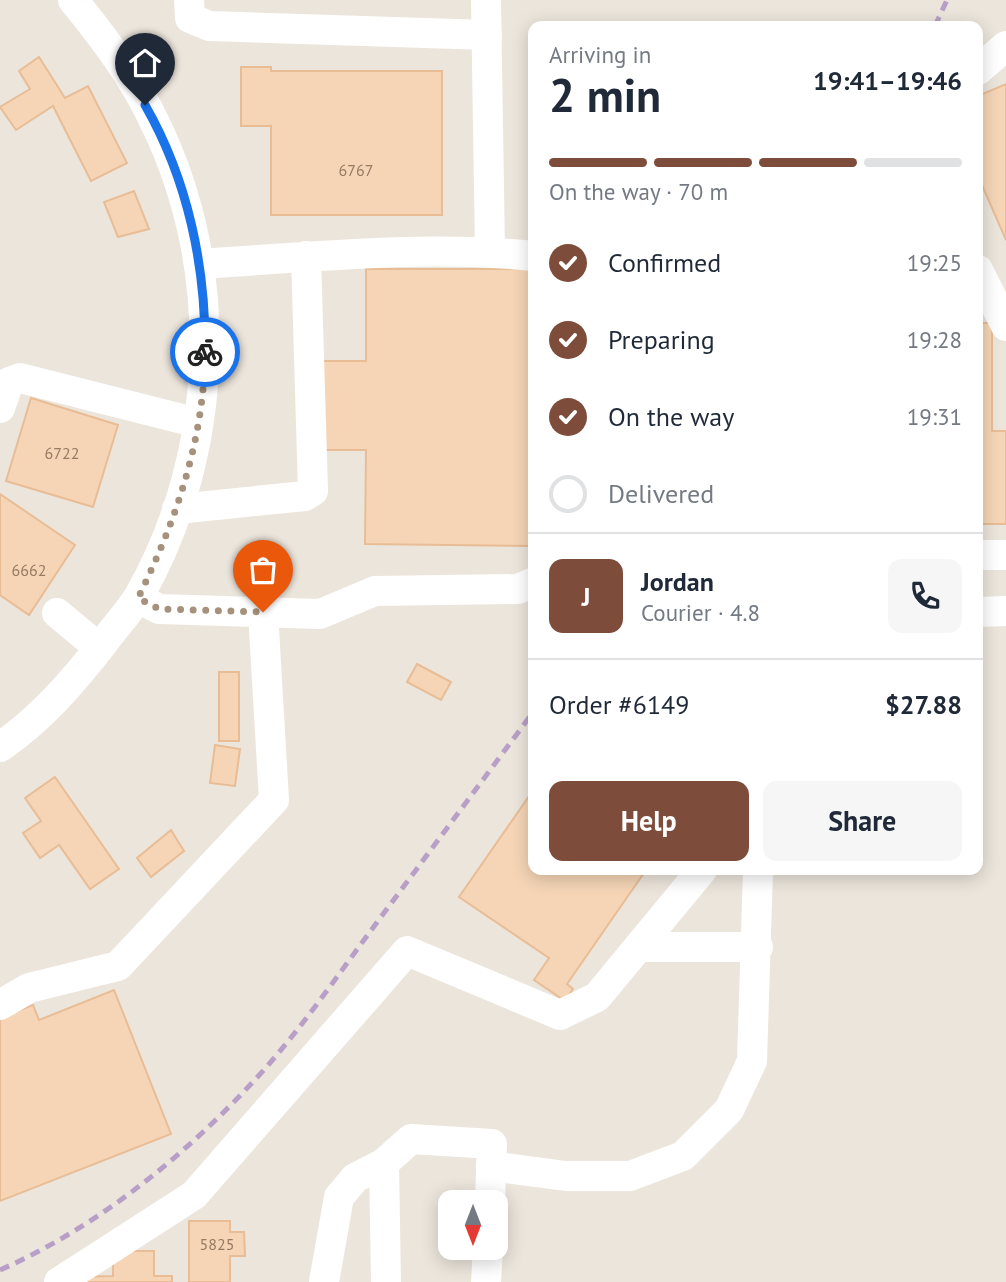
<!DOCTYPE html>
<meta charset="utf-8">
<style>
:root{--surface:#fff;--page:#f6f6f7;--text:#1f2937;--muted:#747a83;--line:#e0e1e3;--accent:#7d4c3a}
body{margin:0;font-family:"PT Sans",sans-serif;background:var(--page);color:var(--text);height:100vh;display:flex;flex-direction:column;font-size:26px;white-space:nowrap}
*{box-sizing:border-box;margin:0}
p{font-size:23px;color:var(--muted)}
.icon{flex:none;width:38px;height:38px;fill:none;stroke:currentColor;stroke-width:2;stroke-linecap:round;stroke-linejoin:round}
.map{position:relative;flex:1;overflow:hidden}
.drawer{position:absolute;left:528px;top:21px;width:455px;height:854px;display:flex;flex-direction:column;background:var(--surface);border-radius:14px;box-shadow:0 4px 18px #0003}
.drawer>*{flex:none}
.needle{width:46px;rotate:180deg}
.fabs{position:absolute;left:438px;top:1190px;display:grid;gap:14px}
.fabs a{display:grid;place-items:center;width:70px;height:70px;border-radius:14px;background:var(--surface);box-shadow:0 4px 18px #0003;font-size:35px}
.pin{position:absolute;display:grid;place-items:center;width:60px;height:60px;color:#fff;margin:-72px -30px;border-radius:50% 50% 50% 0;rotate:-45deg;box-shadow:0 0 7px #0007}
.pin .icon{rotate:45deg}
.courier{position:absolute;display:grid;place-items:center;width:70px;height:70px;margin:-35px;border:5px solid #1a73e8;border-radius:50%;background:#fff;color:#222;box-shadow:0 2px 9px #0007}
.headline em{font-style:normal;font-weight:700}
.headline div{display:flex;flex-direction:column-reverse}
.headline{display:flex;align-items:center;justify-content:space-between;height:119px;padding:0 21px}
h1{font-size:46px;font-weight:700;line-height:52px}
.bar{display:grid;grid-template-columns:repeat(4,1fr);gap:10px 7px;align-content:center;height:84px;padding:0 21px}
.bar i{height:9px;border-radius:5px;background:var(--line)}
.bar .on{background:var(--accent)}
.bar p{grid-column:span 4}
.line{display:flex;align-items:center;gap:18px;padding:0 21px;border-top:2px solid var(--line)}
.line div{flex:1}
.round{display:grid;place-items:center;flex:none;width:74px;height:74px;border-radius:14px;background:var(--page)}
ol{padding:0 21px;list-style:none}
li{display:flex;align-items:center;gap:21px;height:77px}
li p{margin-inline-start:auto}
li .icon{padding:7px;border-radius:50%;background:var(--accent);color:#fff;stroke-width:4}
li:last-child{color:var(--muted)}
li i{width:38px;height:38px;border:4px solid var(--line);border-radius:50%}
.button{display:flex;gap:14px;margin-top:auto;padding:14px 21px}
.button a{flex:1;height:80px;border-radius:14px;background:var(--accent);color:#fff;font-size:28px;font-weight:700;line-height:80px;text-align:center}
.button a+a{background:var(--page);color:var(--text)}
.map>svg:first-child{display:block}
.industrial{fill:#ece5dc;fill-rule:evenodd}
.building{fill:#f5d5b6;stroke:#e8bd96;stroke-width:2}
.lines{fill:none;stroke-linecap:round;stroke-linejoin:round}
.minor{stroke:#fff;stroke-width:30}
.rail{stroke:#b89fc7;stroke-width:5;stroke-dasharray:10 7;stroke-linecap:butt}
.done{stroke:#a6927c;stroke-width:7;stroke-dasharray:0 12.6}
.route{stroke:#1a73e8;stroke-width:9}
.labels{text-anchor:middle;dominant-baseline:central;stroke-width:5;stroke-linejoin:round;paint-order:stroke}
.number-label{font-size:16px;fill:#967a62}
</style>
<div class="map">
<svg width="1006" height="1282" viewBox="0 0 1006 1282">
<rect width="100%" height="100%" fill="#fef5e0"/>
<path class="industrial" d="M 0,0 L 1006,0 L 1006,1282 L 0,1282 ZM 534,26 L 978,26 L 978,870 L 534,870 ZM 450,1202 L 495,1202 L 495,1248 L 450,1248 Z"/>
<g class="building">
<polygon points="39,57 65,98 88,86 127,163 91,181 53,106 16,130 0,107 30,89 19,71"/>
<polygon points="241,67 271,67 271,71 442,71 442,215 271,215 271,126 241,126"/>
<polygon points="1006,84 1006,240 978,176 978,96"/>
<polygon points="134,191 149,229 118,237 104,202"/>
<polygon points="366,269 534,269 534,546 365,544 366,450 322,450 323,361 366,361"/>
<polygon points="978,323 992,323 992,431 1006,431 1006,524 978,524"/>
<polygon points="31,398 118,425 93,507 6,481"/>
<polygon points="0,494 75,545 29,615 0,595"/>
<polygon points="417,664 451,682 441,700 407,682"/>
<rect x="219" y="672" width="20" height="69"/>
<polygon points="215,745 240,749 235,786 210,783"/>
<polygon points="55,777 119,869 90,889 59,845 40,858 23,833 41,821 25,798"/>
<polygon points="534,789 534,870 646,870 567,984 573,989 565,1001 534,980 549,958 459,897"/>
<polygon points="171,830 184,851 151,877 137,858"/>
<polygon points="114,990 171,1134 0,1201 0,1017 33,1005 39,1020"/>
<polygon points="189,1221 230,1221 230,1232 244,1232 245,1256 230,1256 230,1282 189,1282"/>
<polygon points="113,1251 154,1251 154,1276 172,1276 172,1282 70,1282 70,1277 113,1276"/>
</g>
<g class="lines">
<g class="minor">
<polyline points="189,0 190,18 209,26 487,35"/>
<polyline points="486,0 490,252"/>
<polyline points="978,70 1006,46"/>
<path d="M 200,264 C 310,257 423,245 534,256"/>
<polyline points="978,270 1006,326"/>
<polyline points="0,408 9,382 20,378 198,423"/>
<polyline points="177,509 305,496 313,491 306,256"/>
<polyline points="978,555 1006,555"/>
<polyline points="138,598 159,609 320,614 375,591 518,589 534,582"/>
<polyline points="978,612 1006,611"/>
<polyline points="57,613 99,648"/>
<path d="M 0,747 C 41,719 73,682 104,642 C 115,627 129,612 139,596 C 220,453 227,271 155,123 C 134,78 104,38 73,0"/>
<polyline points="639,947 758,947"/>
<polyline points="0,1005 29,988 118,966 274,800 263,612"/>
<polyline points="491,1166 566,1176 630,1176 683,1156 729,1110 752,1061 758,870"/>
<polyline points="59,1282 194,1195 407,951 560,1015 597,997 702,870"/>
<polyline points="324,1282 339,1197 355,1178 384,1163"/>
<polyline points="386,1282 384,1163 411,1139 492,1144 490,1202"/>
<polyline points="486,1282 488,1248"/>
</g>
<g class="rail">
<polyline points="935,26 947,0"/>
<path d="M 0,1270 C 95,1228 180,1160 251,1084 C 298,1034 337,976 378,921 C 430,851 482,781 534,711"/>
</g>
</g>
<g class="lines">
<path class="done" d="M 205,352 C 204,440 176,521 138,598 L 159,609 L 263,612"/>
<path class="route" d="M 145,105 C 188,180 206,267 205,352"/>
</g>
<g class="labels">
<g class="number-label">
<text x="356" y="170">6767</text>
<text x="62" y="453">6722</text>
<text x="29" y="570">6662</text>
<text x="217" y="1244">5825</text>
</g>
</g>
</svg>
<div class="fabs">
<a><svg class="needle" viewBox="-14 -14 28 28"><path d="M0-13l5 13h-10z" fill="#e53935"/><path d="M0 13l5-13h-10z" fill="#747a83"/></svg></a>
</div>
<div class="pin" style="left:263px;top:612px;background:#ea580c"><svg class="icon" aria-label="bag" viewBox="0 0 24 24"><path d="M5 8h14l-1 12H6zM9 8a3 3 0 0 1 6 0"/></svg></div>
<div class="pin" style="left:145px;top:105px;background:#1f2937"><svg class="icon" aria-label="home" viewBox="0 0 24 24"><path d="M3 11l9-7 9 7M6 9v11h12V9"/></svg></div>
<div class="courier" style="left:205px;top:352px"><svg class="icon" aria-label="bike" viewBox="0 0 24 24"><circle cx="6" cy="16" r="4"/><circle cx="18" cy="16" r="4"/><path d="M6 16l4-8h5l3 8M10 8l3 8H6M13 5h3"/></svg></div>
<section class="drawer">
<div class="headline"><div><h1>2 min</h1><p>Arriving in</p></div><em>19:41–19:46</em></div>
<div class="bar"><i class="on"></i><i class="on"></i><i class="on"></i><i></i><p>On the way · 70 m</p></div>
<ol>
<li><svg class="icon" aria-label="check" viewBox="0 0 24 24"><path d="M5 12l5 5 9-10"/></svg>Confirmed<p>19:25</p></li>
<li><svg class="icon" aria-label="check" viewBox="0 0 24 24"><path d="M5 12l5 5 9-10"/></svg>Preparing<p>19:28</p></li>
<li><svg class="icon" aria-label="check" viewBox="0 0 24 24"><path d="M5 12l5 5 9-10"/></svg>On the way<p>19:31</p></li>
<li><i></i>Delivered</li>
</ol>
<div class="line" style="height:126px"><b class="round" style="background:var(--accent);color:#fff">J</b><div><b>Jordan</b><p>Courier · 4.8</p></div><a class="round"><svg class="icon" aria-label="phone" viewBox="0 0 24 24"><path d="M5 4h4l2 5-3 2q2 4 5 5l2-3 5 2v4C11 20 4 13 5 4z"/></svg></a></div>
<div class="line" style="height:91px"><div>Order #6149</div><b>$27.88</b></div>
<div class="button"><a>Help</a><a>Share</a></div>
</section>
</div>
